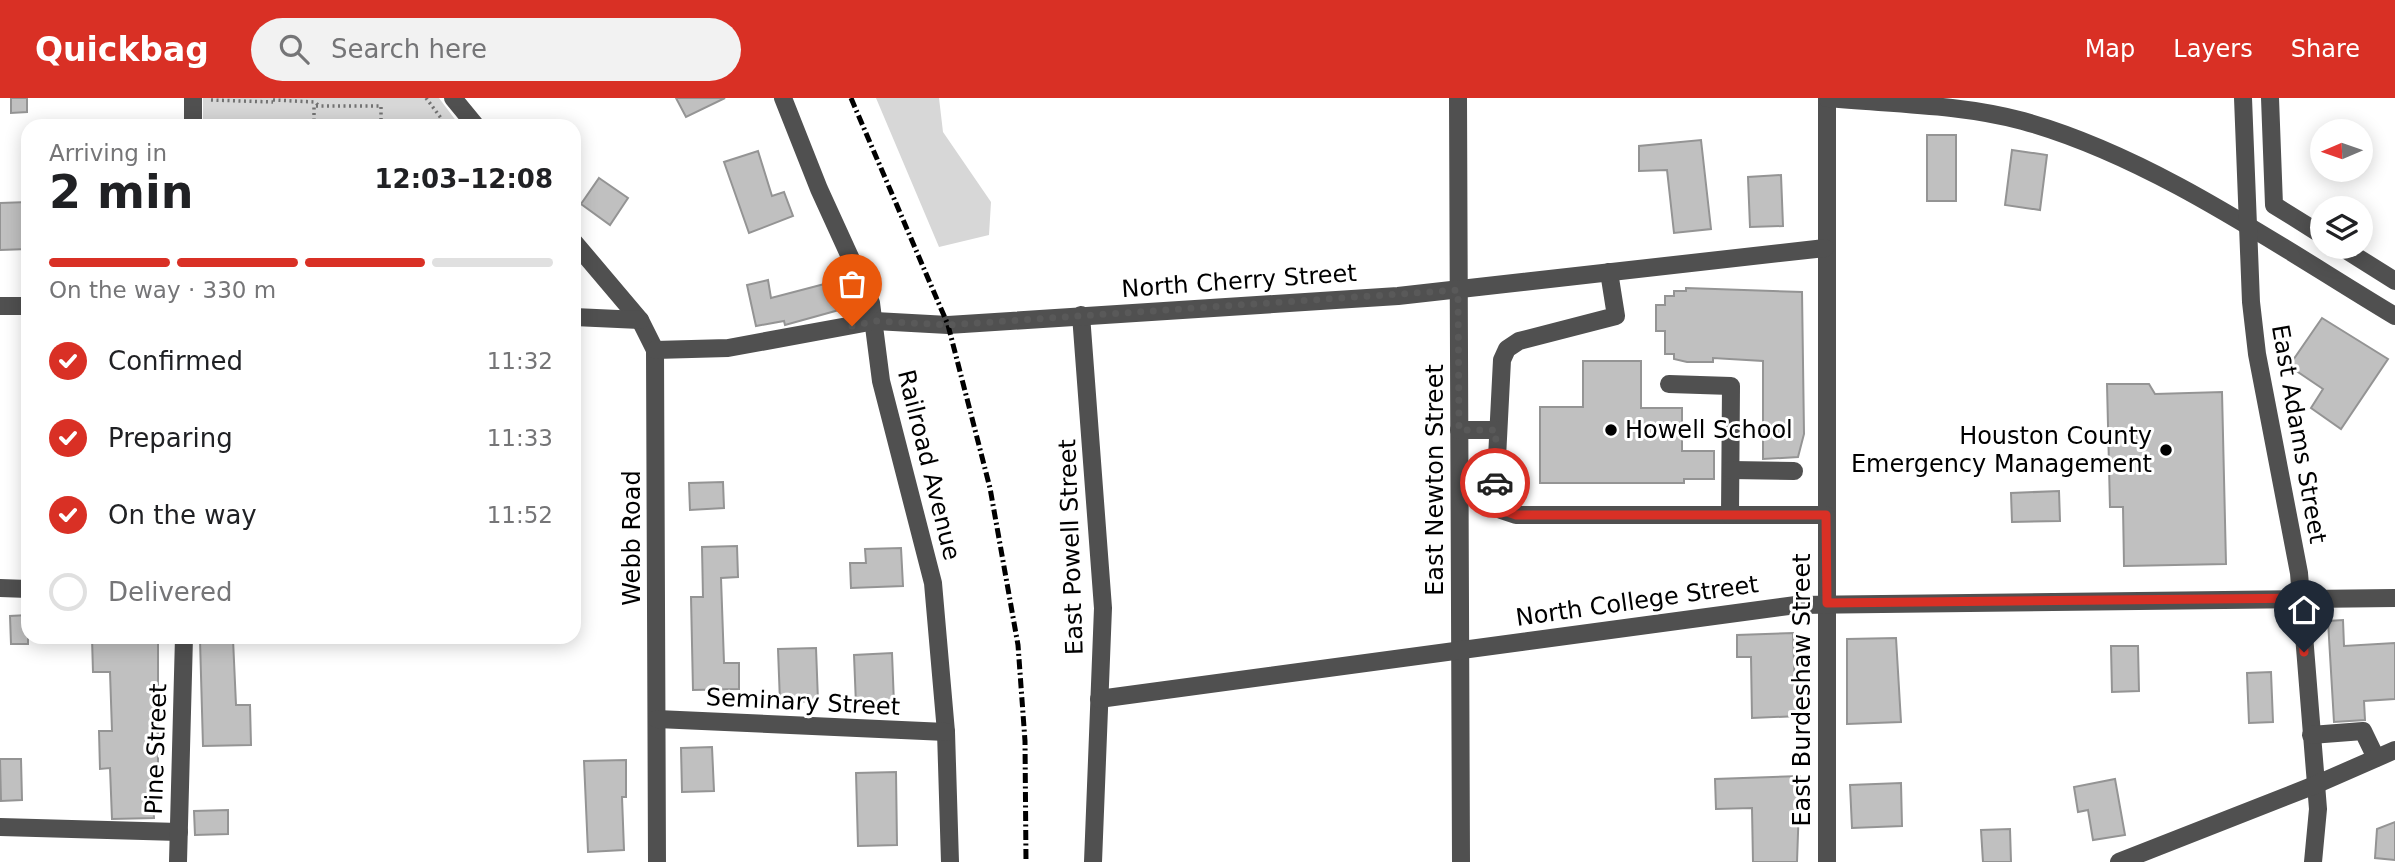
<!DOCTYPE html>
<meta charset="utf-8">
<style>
:root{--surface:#fff;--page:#f2f2f2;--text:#202124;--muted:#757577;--line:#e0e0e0;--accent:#d93025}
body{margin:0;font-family:"DejaVu Sans",sans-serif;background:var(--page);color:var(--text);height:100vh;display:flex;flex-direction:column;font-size:26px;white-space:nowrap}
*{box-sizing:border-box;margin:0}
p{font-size:23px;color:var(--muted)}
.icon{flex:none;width:38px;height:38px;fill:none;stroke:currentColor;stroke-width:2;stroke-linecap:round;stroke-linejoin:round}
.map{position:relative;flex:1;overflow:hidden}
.sheet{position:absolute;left:21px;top:21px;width:560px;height:525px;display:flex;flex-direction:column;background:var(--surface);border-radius:21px;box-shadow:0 4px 18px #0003}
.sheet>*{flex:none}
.needle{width:46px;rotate:268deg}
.fabs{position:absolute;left:2310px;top:21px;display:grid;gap:14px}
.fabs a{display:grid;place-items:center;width:63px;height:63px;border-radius:50%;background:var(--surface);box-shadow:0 4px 18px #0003;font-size:35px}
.pin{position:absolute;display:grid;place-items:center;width:60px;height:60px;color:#fff;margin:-72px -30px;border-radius:50% 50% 50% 0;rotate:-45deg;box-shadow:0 0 7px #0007}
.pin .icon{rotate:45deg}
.courier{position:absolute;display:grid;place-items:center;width:70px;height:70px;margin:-35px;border:5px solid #d93025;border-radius:50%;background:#fff;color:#222;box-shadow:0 2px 9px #0007}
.overview em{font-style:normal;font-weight:600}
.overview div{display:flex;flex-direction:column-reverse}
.overview{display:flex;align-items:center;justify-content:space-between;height:119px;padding:0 28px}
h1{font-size:46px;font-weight:600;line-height:52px}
.bar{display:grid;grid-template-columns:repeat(4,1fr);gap:10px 7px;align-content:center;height:84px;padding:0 28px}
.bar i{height:9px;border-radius:5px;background:var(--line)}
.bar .active{background:var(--accent)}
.bar p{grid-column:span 4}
ol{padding:0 28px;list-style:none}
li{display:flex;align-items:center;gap:21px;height:77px}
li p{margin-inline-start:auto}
li .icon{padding:7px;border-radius:50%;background:var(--accent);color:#fff;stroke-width:4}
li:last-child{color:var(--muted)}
li i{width:38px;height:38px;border:4px solid var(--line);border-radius:50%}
header{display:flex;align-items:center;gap:42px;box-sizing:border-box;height:98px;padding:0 35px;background:var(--accent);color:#fff}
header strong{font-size:33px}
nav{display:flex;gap:38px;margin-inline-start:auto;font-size:24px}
.search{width:490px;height:63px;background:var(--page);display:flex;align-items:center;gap:18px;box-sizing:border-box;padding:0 24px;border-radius:38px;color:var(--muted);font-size:26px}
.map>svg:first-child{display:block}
.green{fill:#d7d7d7}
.building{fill:#c0c0c0;stroke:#949494;stroke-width:2}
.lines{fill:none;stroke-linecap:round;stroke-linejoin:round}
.path{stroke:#727272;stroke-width:3.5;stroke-dasharray:2 3.5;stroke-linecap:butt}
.minor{stroke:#505050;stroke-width:18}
.rail{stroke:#000;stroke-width:5;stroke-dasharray:10 3.5 2 3.5;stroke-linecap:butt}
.done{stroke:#595959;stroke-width:7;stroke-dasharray:0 12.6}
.route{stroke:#d93025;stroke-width:9}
.poi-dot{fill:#000;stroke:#fff;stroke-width:2.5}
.labels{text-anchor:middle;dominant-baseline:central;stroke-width:6;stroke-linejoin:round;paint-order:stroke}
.street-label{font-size:24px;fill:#000;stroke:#fff}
.poi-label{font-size:24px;fill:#000;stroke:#fff;text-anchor:start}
</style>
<header>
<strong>Quickbag</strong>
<div class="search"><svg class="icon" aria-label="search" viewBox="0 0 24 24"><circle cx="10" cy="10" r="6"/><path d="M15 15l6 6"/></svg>Search here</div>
<nav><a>Map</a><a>Layers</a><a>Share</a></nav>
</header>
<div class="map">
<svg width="2395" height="764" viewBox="0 0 2395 764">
<rect width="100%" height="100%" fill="#fff"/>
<g class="green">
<polygon points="203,0 439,0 460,28 203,28"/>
<polygon points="876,0 939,0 943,34 991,104 989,137 939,149"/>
</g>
<g class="building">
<polygon points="11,0 27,0 27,14 11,15"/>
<polygon points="676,0 725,0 686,19"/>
<rect x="1927" y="37" width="29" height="66"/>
<polygon points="1701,42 1711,131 1674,135 1667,72 1639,73 1639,48"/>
<polygon points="2012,52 2047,57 2040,112 2005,107"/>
<polygon points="758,53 772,98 784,94 793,118 749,135 724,64"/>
<polygon points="1781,77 1783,128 1750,129 1748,79"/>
<polygon points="599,80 628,100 610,127 581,106"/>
<polygon points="28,104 28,151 0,152 0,105"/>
<polygon points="768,182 771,200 832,184 839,212 785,227 784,223 756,228 747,187"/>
<polygon points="1686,190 1802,194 1804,336 1798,359 1763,361 1763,263 1713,260 1713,264 1687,264 1674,261 1674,256 1665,256 1665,233 1656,233 1656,207 1665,207 1665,198 1674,198 1674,193 1686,193"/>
<polygon points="2322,220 2388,261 2341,331 2311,310 2323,291 2289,268"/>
<polygon points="1583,263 1641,263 1641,310 1682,310 1682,353 1714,353 1714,381 1684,381 1684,385 1540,385 1540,309 1583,309"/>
<polygon points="2107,286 2149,286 2155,296 2222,294 2226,466 2124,468 2123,409 2110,409"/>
<polygon points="723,384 724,410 690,412 689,385"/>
<polygon points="2059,393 2060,423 2012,424 2011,395"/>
<polygon points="737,448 738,479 721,480 724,565 739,565 739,591 693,592 691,499 703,499 702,449"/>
<polygon points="901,450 903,488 851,490 850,465 866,465 865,451"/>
<polygon points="28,517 28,546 11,546 10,518"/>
<polygon points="2343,522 2344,548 2395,545 2395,601 2364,603 2365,622 2334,624 2328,523"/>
<polygon points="1793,535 1795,592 1799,592 1799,618 1752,620 1751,559 1737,559 1737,537"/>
<polygon points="158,539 158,669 152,669 154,720 112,721 110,670 100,671 99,633 112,633 110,574 93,574 92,540"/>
<polygon points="1896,540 1901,624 1847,626 1847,541"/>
<polygon points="233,541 236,607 250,607 251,647 203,648 200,542"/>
<polygon points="2111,548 2138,548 2139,593 2112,594"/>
<polygon points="816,550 818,603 780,604 778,551"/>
<polygon points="892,555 894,606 856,607 854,557"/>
<polygon points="2271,574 2273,624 2249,625 2247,575"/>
<polygon points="712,649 714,693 682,694 681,650"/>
<polygon points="0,661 21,661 22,702 1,703"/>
<polygon points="626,662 626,699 622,699 624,752 588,754 584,663"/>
<polygon points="896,674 897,747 858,748 856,675"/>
<polygon points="1800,678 1797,764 1753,764 1752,710 1716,711 1715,681"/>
<polygon points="2115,681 2125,737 2093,742 2088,712 2078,714 2074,689"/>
<polygon points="1901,685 1902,728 1852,730 1850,687"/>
<polygon points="228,712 228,736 195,737 194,713"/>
<polygon points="2395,724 2395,762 2375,760 2377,731"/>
<polygon points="2010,731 2011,764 1983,764 1981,732"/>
</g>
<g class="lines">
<g class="path">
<polyline points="426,0 447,28"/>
<polyline points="211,2 273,4"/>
<polyline points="273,2 315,4 318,7"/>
<polyline points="314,28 314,8 381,8 381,28"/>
</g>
<g class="minor">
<polyline points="453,0 476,28"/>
<polyline points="783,0 819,91 871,205 881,283 933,485 946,634 950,764"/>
<polyline points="1458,0 1461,764"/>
<polyline points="1827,0 1827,764"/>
<path d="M 1827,0 C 1892,6 1960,6 2023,23 C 2153,59 2280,149 2395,218"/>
<polyline points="2243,0 2251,204 2257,256 2299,475 2318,711 2313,764"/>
<polyline points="2270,0 2274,107 2322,137"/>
<polyline points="193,28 193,0"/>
<polyline points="574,144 640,222 655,252 657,764"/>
<polyline points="2341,149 2395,183"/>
<polyline points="1609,174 1616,218 1519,243 1507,251 1502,262 1495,399 1501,412 1516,417 1826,417"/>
<polyline points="0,208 28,208"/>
<polyline points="1081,217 1103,510 1093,764"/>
<polyline points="574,219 640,222"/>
<polyline points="655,252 728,250 875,223 948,227 1398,198 1825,150"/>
<polyline points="1669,286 1731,288 1730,417"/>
<polyline points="1459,332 1496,332"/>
<polyline points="1731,372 1794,373"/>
<polyline points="0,490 28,491"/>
<polyline points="1099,601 1796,507 2395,500"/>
<polyline points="657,621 946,634"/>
<polyline points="2311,637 2363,633 2376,660"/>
<polyline points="0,729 179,734"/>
<polyline points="178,764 184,539"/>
<polyline points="2119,764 2315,687 2395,652"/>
</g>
<polyline class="rail" points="851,0 948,227 990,390 1018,547 1025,643 1026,764"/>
</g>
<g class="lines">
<polyline class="done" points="852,228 875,223 948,227 1458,192 1459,332 1496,332 1495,385"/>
<polyline class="route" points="1495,385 1495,399 1501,412 1516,417 1826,417 1827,505 2300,500 2304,554"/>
</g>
<g class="poi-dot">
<circle cx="1611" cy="332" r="7"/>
<circle cx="2166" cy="352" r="7"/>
</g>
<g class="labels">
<g class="street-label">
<text transform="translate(1239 183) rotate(-4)">North Cherry Street</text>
<text transform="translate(2299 336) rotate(80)">East Adams Street</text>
<text transform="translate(929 367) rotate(76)">Railroad Avenue</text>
<text transform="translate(1435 382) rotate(-90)">East Newton Street</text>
<text transform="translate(632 440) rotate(-90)">Webb Road</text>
<text transform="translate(1071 449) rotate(-92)">East Powell Street</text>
<text transform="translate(1637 503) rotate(-8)">North College Street</text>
<text transform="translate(1802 592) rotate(-90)">East Burdeshaw Street</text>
<text transform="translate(803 604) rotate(3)">Seminary Street</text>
<text transform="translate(156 651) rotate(-88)">Pine Street</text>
</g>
<g class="poi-label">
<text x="1625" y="332">Howell School</text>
<text x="2152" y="338" text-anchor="end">Houston County<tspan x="2152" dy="28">Emergency Management</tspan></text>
</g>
</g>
</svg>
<div class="fabs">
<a><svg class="needle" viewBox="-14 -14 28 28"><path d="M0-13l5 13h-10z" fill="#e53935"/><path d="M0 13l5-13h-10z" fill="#757577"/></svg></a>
<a><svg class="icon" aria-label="layers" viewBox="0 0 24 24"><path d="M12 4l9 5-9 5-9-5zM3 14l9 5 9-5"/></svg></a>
</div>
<div class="pin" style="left:852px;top:228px;background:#ea580c"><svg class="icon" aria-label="bag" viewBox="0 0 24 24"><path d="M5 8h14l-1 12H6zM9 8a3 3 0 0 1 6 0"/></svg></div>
<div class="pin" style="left:2304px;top:554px;background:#1f2937"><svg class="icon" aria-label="home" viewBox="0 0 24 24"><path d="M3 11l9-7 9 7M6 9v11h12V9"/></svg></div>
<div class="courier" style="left:1495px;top:385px"><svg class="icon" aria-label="car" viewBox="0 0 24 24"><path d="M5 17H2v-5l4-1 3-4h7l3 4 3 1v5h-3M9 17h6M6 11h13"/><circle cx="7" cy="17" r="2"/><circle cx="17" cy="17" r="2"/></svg></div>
<section class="sheet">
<div class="overview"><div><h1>2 min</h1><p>Arriving in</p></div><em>12:03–12:08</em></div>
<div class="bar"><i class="active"></i><i class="active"></i><i class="active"></i><i></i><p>On the way · 330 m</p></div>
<ol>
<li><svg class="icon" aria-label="check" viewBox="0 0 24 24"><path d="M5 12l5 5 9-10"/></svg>Confirmed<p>11:32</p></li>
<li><svg class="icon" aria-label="check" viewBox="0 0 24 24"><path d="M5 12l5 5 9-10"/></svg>Preparing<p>11:33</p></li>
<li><svg class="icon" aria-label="check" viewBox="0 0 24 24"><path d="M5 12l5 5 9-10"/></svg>On the way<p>11:52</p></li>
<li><i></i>Delivered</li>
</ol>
</section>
</div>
